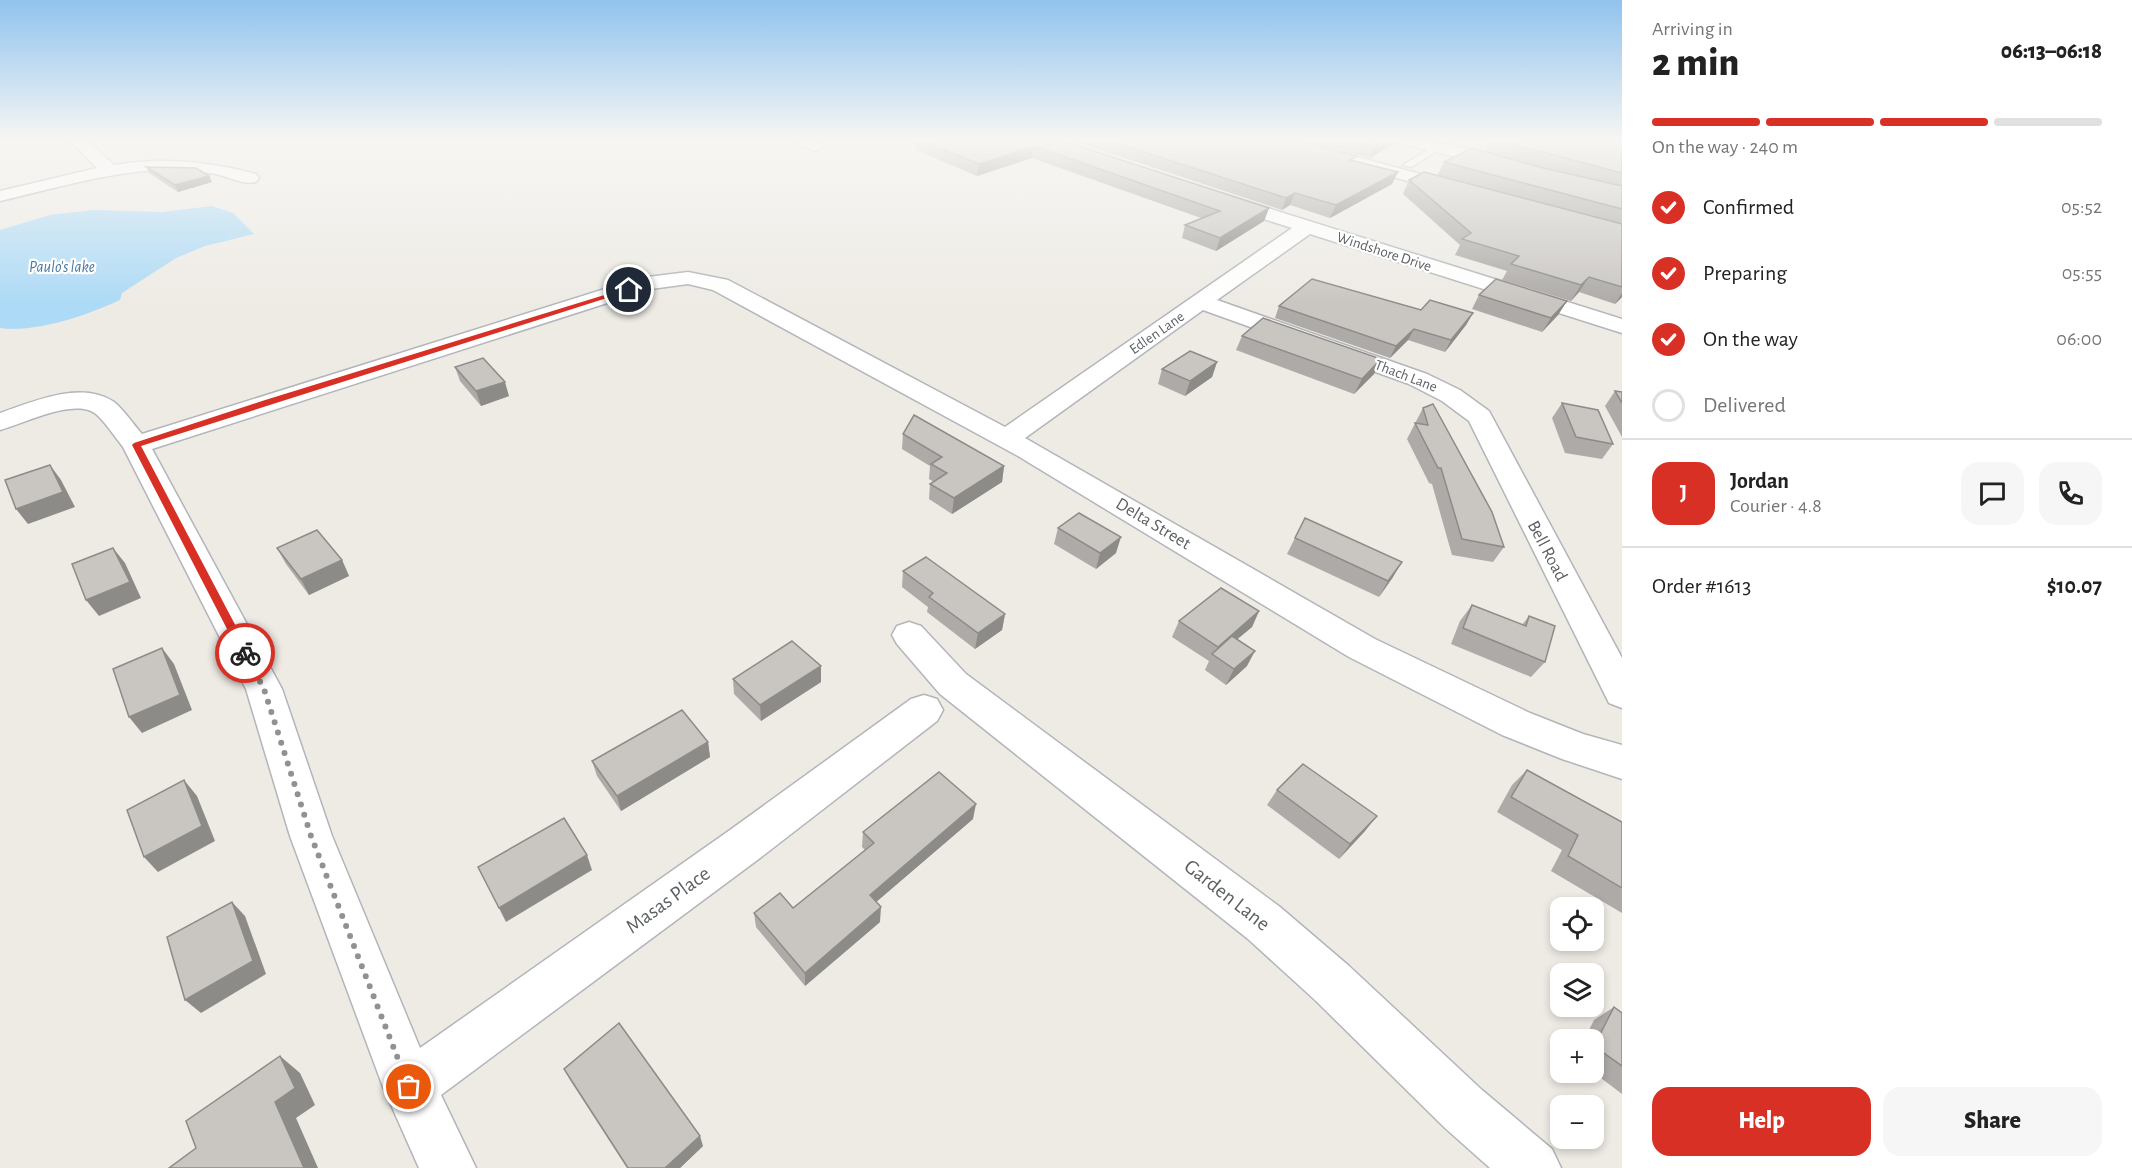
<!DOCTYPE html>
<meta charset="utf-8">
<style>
:root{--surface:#fff;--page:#f6f6f6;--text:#222;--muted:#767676;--line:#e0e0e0;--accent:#d93025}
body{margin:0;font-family:"Alegreya Sans",sans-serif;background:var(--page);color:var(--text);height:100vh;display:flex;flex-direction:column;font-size:22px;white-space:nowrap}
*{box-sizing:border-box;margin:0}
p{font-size:20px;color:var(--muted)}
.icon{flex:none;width:33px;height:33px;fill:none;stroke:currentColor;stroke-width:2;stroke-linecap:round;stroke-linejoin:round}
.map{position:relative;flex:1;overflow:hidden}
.panel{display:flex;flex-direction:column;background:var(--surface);width:510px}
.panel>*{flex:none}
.fabs{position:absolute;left:1550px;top:897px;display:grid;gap:12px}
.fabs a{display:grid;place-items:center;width:54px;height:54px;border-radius:12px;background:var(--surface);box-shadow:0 3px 9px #0003;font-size:30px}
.pin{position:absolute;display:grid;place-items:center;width:51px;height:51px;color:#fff;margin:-26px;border:3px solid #fff;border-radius:50%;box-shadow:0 2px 6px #0007}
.courier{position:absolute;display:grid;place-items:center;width:60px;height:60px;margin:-30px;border:4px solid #d93025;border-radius:50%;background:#fff;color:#222;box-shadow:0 2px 8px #0007}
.head em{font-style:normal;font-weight:800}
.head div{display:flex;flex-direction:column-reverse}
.head{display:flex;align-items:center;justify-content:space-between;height:102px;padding:0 30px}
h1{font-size:39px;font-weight:800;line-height:45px}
.bar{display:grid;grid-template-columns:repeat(4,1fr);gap:9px 6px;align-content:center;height:72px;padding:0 30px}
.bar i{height:8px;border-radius:4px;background:var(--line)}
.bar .active{background:var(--accent)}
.bar p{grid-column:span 4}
.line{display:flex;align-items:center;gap:15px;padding:0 30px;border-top:2px solid var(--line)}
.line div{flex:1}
.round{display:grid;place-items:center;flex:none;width:63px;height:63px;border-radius:18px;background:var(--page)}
ol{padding:0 30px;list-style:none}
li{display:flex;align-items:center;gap:18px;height:66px}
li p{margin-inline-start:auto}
li .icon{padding:6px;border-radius:50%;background:var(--accent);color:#fff;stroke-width:4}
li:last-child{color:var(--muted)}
li i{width:33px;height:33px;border:3px solid var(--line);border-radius:50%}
.action{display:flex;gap:12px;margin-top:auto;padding:12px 30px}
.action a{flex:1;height:69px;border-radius:18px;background:var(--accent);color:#fff;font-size:24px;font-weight:800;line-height:69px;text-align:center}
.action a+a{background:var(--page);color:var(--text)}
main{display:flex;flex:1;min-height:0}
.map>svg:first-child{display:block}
.water{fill:#addaf6}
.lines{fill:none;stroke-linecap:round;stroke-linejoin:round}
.service-casing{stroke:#b2b5b9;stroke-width:3}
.minor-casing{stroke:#b2b5b9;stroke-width:3}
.service{fill:#fff;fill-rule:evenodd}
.minor{fill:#fff;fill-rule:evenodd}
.wall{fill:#adaaa7;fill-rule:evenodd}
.shaded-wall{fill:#8d8b88}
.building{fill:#c9c6c2;stroke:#8d8b88;stroke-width:1.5}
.route{fill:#d93025}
.done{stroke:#909191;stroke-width:6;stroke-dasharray:0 10.8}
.labels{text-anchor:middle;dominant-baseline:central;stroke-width:4.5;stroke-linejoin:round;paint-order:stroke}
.far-street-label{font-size:15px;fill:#5d6164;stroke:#fff}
.far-water-label{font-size:16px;font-style:italic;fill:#48779e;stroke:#fff}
.street-label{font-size:18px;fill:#5d6164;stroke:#fff}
.near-street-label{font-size:21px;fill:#5d6164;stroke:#fff}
</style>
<main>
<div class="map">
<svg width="1622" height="1168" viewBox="0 0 1622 1168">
<rect width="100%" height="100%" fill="#eeebe5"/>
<path class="water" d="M 212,206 L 233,213 L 254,234 L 205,246 L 176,258 L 122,293 L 120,300 C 88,315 36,333 0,328 L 0,230 L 50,215 L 93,210 L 162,212 Z"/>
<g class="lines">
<defs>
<polygon id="service" points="1434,146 1437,147 1437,151 1411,167 1403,165"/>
<g id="minor">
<path d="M 69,140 L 87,140 L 114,165 C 163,157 208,161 256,174 L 259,178 L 256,182 C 243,185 229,177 216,174 C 197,171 177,170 157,170 C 104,173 52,189 0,201 L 0,191 L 97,168 Z"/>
<polygon points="795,140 816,140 823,146 815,151 797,143"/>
<polygon points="1267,140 1294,140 1461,185 1464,189 1461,193 1455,194 1269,143"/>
<polygon points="1396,140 1426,140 1510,159 1513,163 1510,167 1504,168 1398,143"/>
<path d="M 1223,194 L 1622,319 L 1622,333 L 1310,234 L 1217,300 L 1427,374 L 1460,390 L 1489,411 L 1622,658 L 1622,708 L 1609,703 L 1469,421 L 1442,401 L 1409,384 L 1203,310 L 1025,438 L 1375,639 L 1530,713 L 1583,734 L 1622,745 L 1622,779 L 1562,759 L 1502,735 L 1349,657 L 1018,456 L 713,290 L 688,284 L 651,289 L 152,449 L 282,689 L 332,836 L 420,1048 L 730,830 L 911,699 L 924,695 L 937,699 L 943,710 L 937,721 L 760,858 L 441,1095 L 476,1168 L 419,1168 L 383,1087 L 290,836 L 246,689 L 123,447 C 115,437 106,423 96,414 C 75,397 23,424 0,430 L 0,413 C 33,402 81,380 114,402 C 124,410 133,424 142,434 L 640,278 L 688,272 L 728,280 L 1005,427 L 1292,228 L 1216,204 L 1214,200 L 1216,196 Z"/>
<polygon points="909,622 921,626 966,674 1280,907 1349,966 1482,1090 1552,1149 1561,1168 1490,1168 1445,1128 1315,1000 1248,939 940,694 897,644 892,635 897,626"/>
</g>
</defs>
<use href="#service" class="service-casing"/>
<use href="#minor" class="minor-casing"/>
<use href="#service" class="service"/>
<use href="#minor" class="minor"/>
</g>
<g class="wall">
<polygon points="916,140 1060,140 1269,208 1264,221 1216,251 1182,238 1185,225 1201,218 1032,158 977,176 916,150"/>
<polygon points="1070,140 1296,140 1355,162 1398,172 1392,184 1330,218 1290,205 1282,210"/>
<polygon points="1303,140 1396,140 1395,143 1370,158"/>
<path d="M 1491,140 L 1622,140 L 1622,297 L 1615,304 L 1579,292 L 1571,301 L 1502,280 L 1507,271 L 1455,255 L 1460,245 L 1403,194 L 1409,180 L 1437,176 L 1444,162 L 1485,152 ZM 1488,153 L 1566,174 L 1543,168 Z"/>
<polygon points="146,167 209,176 212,182 178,192 149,173"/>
<polygon points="1479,295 1567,301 1558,315 1542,332 1472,309"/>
<polygon points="1279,306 1421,310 1473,313 1466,325 1445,352 1408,340 1390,358 1275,318"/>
<polygon points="1242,336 1381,359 1374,374 1354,394 1236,350"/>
<polygon points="1217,362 1212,377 1185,396 1158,384 1162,369"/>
<polygon points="455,367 509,396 481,406 460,381"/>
<polygon points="1615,391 1622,392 1622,437 1605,406"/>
<polygon points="1562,403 1613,444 1602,459 1565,453 1552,418"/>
<polygon points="1423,408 1504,547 1493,562 1452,555 1432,484 1429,483 1407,439"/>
<polygon points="903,434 1004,466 1002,482 952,514 929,499 930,484 934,482 929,479 930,466 902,449"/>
<polygon points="1305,518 1393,577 1379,597 1287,554"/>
<polygon points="1058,528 1116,553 1096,569 1054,544"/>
<polygon points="277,548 342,560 349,576 309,595 286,564"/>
<polygon points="903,571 1005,614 1002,630 975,649 927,612 928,607 902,587"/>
<polygon points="1472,605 1522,625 1529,616 1545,662 1531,677 1451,644 1460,621"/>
<polygon points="1259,611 1252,627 1237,639 1247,666 1226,685 1205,670 1209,661 1172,637 1179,621"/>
<polygon points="733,679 821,682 761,721 734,694"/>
<polygon points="708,742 710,757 621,811 597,776 592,761"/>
<polygon points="1527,770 1622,822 1622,913 1551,871 1562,850 1497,812 1512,785"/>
<polygon points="1277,790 1365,831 1339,859 1267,805"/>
<polygon points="973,819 876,902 880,922 805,986 756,927 754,913 793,908 865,850 862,847 863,832"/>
<polygon points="1614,1007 1622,1013 1622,1094 1593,1072 1593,1040 1584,1040 1594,1020"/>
<polygon points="564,1069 703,1146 680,1168 627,1168 570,1080"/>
</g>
<g class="shaded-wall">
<polygon points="1385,140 1396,140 1395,143 1370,158 1374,146"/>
<polygon points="1034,146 1032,158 977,176 979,164"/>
<polygon points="1398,172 1392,184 1330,218 1336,205"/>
<polygon points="209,176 212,182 178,192 175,185"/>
<polygon points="1295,193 1290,205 1282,210 1286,198"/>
<polygon points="1269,208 1264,221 1216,251 1220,238"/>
<polygon points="1589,277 1579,292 1571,301 1581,285"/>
<polygon points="1622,293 1622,297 1615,304"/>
<polygon points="1567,301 1558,315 1542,332 1551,318"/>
<polygon points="1473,313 1466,325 1445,352 1451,340"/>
<polygon points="1414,329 1408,340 1390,358 1396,346"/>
<polygon points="1381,359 1374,374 1354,394 1362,379"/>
<polygon points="1217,362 1212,377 1185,396 1190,381"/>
<polygon points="505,382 509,396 481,406 476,391"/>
<polygon points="50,465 61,480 75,507 28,524 16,509"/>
<polygon points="1004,466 1002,482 952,514 954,498"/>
<polygon points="1121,537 1116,553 1096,569 1100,553"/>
<polygon points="113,548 125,563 141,598 99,616 86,600"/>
<polygon points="342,560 349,576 309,595 301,579"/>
<polygon points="1402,562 1393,577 1379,597 1388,581"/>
<polygon points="1259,611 1252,627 1216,657 1214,656 1218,647"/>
<polygon points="1005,614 1002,630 975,649 978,633"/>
<polygon points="162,648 174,664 192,710 142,733 129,717"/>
<polygon points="1255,651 1247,666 1226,685 1234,669"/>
<polygon points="821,666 821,682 761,721 760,705"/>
<polygon points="708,742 710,757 621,811 617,796"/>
<polygon points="184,780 197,796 215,841 158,872 144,857"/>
<polygon points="976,804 973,819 868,909 870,895"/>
<polygon points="1377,816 1365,831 1339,859 1350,844"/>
<polygon points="587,855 592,870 506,922 499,908"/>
<polygon points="232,902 245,916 266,974 201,1013 185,1000"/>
<polygon points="881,907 880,922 805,986 805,973"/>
<polygon points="280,1056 300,1073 315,1105 296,1118 318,1168 304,1168 275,1102"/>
<polygon points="700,1136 703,1146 680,1168 665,1168"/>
</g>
<g class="building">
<polygon points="920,140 1060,140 1269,208 1220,238 1185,225 1220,211 1034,146 979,164"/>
<polygon points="1107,140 1296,140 1357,156 1350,160 1398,172 1336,205 1295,193 1286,198"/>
<polygon points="1351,140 1385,140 1374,146"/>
<polygon points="1497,140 1622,140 1622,173"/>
<polygon points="1472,148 1543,168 1622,186 1622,209 1444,162"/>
<polygon points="146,167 196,168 209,176 175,185"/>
<polygon points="1424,172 1622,224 1622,287 1589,277 1581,285 1511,264 1519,256 1462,239 1471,233 1409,180"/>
<polygon points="1312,279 1421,310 1430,300 1473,313 1451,340 1414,329 1396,346 1279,306"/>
<polygon points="1496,279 1567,301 1551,318 1479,295"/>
<polygon points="1263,318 1381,359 1362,379 1242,336"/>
<polygon points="1190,351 1217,362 1190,381 1162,369"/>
<polygon points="483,358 505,382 476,391 455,367"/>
<polygon points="1615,391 1622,392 1622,403"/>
<polygon points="1562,403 1598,410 1613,444 1576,437"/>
<polygon points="1433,404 1492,512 1504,547 1462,539 1441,468 1438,468 1415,423 1428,425 1423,408"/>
<polygon points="914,415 1004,466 954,498 930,484 947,473 931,464 942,457 903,434"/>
<polygon points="50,465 63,492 16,509 5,480"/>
<polygon points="1079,513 1121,537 1100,553 1058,528"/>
<polygon points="1305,518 1402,562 1388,581 1295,538"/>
<polygon points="317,530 342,560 301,579 277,548"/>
<polygon points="113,548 130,582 86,600 72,564"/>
<polygon points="926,557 1005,614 978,633 929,597 933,593 903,571"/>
<polygon points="1221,588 1259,611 1218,647 1179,621"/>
<polygon points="1472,605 1526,626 1529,616 1555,626 1545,662 1463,628"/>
<polygon points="1232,636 1255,651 1234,669 1212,654"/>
<polygon points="792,641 821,666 760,705 733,679"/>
<polygon points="162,648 180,695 129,717 113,669"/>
<polygon points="682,710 708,742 617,796 592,761"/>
<polygon points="1303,764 1377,816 1350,844 1277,790"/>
<polygon points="1527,770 1622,822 1622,888 1568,856 1578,835 1511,797"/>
<polygon points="939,772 976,804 870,895 881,907 805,973 754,913 780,893 793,908 874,843 863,832"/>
<polygon points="184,780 202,826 144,857 127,810"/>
<polygon points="564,818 587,855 499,908 478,867"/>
<polygon points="232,902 253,961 185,1000 167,937"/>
<polygon points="1614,1007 1622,1013 1622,1066 1594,1046"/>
<polygon points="619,1023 700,1136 665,1168 628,1168 564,1069"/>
<polygon points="280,1056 295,1088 275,1102 304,1168 169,1168 196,1148 186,1121"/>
</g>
<linearGradient id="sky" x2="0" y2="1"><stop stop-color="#90c3ee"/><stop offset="0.46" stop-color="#f7f6f3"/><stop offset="1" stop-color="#f7f6f3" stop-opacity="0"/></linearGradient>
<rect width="1622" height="304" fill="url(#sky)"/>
<polygon class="route" points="627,288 632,290 141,446 250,653 245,657 241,656 132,445 134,443 262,401"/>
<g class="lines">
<polyline class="done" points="245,653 264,689 311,836 409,1087"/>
</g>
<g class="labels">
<g class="far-street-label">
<text transform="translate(1384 252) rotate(18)">Windshore Drive</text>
<text transform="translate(1157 333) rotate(-35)">Edlen Lane</text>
<text transform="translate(1406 376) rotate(21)">Thach Lane</text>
</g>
<g class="far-water-label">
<text x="62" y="267">Paulo's lake</text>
</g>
<g class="street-label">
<text transform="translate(1153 524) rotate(31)">Delta Street</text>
<text transform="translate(1547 551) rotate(62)">Bell Road</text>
</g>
<g class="near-street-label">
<text transform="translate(1227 895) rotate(38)">Garden Lane</text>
<text transform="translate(668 900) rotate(-36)">Masas Place</text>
</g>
</g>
</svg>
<div class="fabs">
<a><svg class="icon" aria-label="locate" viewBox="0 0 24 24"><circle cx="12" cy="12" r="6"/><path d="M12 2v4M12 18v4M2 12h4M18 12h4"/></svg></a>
<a><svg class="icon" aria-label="layers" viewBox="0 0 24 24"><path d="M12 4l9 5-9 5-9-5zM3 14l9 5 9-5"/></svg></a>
<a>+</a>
<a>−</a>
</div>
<div class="pin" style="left:409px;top:1087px;background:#ea580c"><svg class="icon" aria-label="bag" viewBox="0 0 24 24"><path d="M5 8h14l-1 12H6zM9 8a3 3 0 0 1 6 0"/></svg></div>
<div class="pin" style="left:629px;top:290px;background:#1f2937"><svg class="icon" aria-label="home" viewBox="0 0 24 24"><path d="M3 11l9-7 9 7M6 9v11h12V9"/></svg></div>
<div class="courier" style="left:245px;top:653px"><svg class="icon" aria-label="bike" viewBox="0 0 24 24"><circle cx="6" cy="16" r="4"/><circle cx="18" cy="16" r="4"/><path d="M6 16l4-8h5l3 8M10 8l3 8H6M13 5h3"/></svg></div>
</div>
<section class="panel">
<div class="head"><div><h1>2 min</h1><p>Arriving in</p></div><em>06:13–06:18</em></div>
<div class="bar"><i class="active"></i><i class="active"></i><i class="active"></i><i></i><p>On the way · 240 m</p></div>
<ol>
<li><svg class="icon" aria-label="check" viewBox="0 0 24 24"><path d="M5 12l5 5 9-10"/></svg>Confirmed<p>05:52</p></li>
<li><svg class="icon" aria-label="check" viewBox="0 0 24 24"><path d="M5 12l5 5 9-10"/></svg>Preparing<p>05:55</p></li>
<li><svg class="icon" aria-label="check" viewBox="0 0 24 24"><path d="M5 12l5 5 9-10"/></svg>On the way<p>06:00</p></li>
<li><i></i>Delivered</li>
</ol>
<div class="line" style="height:108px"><b class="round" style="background:var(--accent);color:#fff">J</b><div><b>Jordan</b><p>Courier · 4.8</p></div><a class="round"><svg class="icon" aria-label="chat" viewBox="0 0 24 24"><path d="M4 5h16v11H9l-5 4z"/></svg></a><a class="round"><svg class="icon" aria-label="phone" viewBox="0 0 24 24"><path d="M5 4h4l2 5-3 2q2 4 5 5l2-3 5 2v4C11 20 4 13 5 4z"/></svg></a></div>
<div class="line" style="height:78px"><div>Order #1613</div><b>$10.07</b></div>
<div class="action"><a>Help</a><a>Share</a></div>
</section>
</main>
